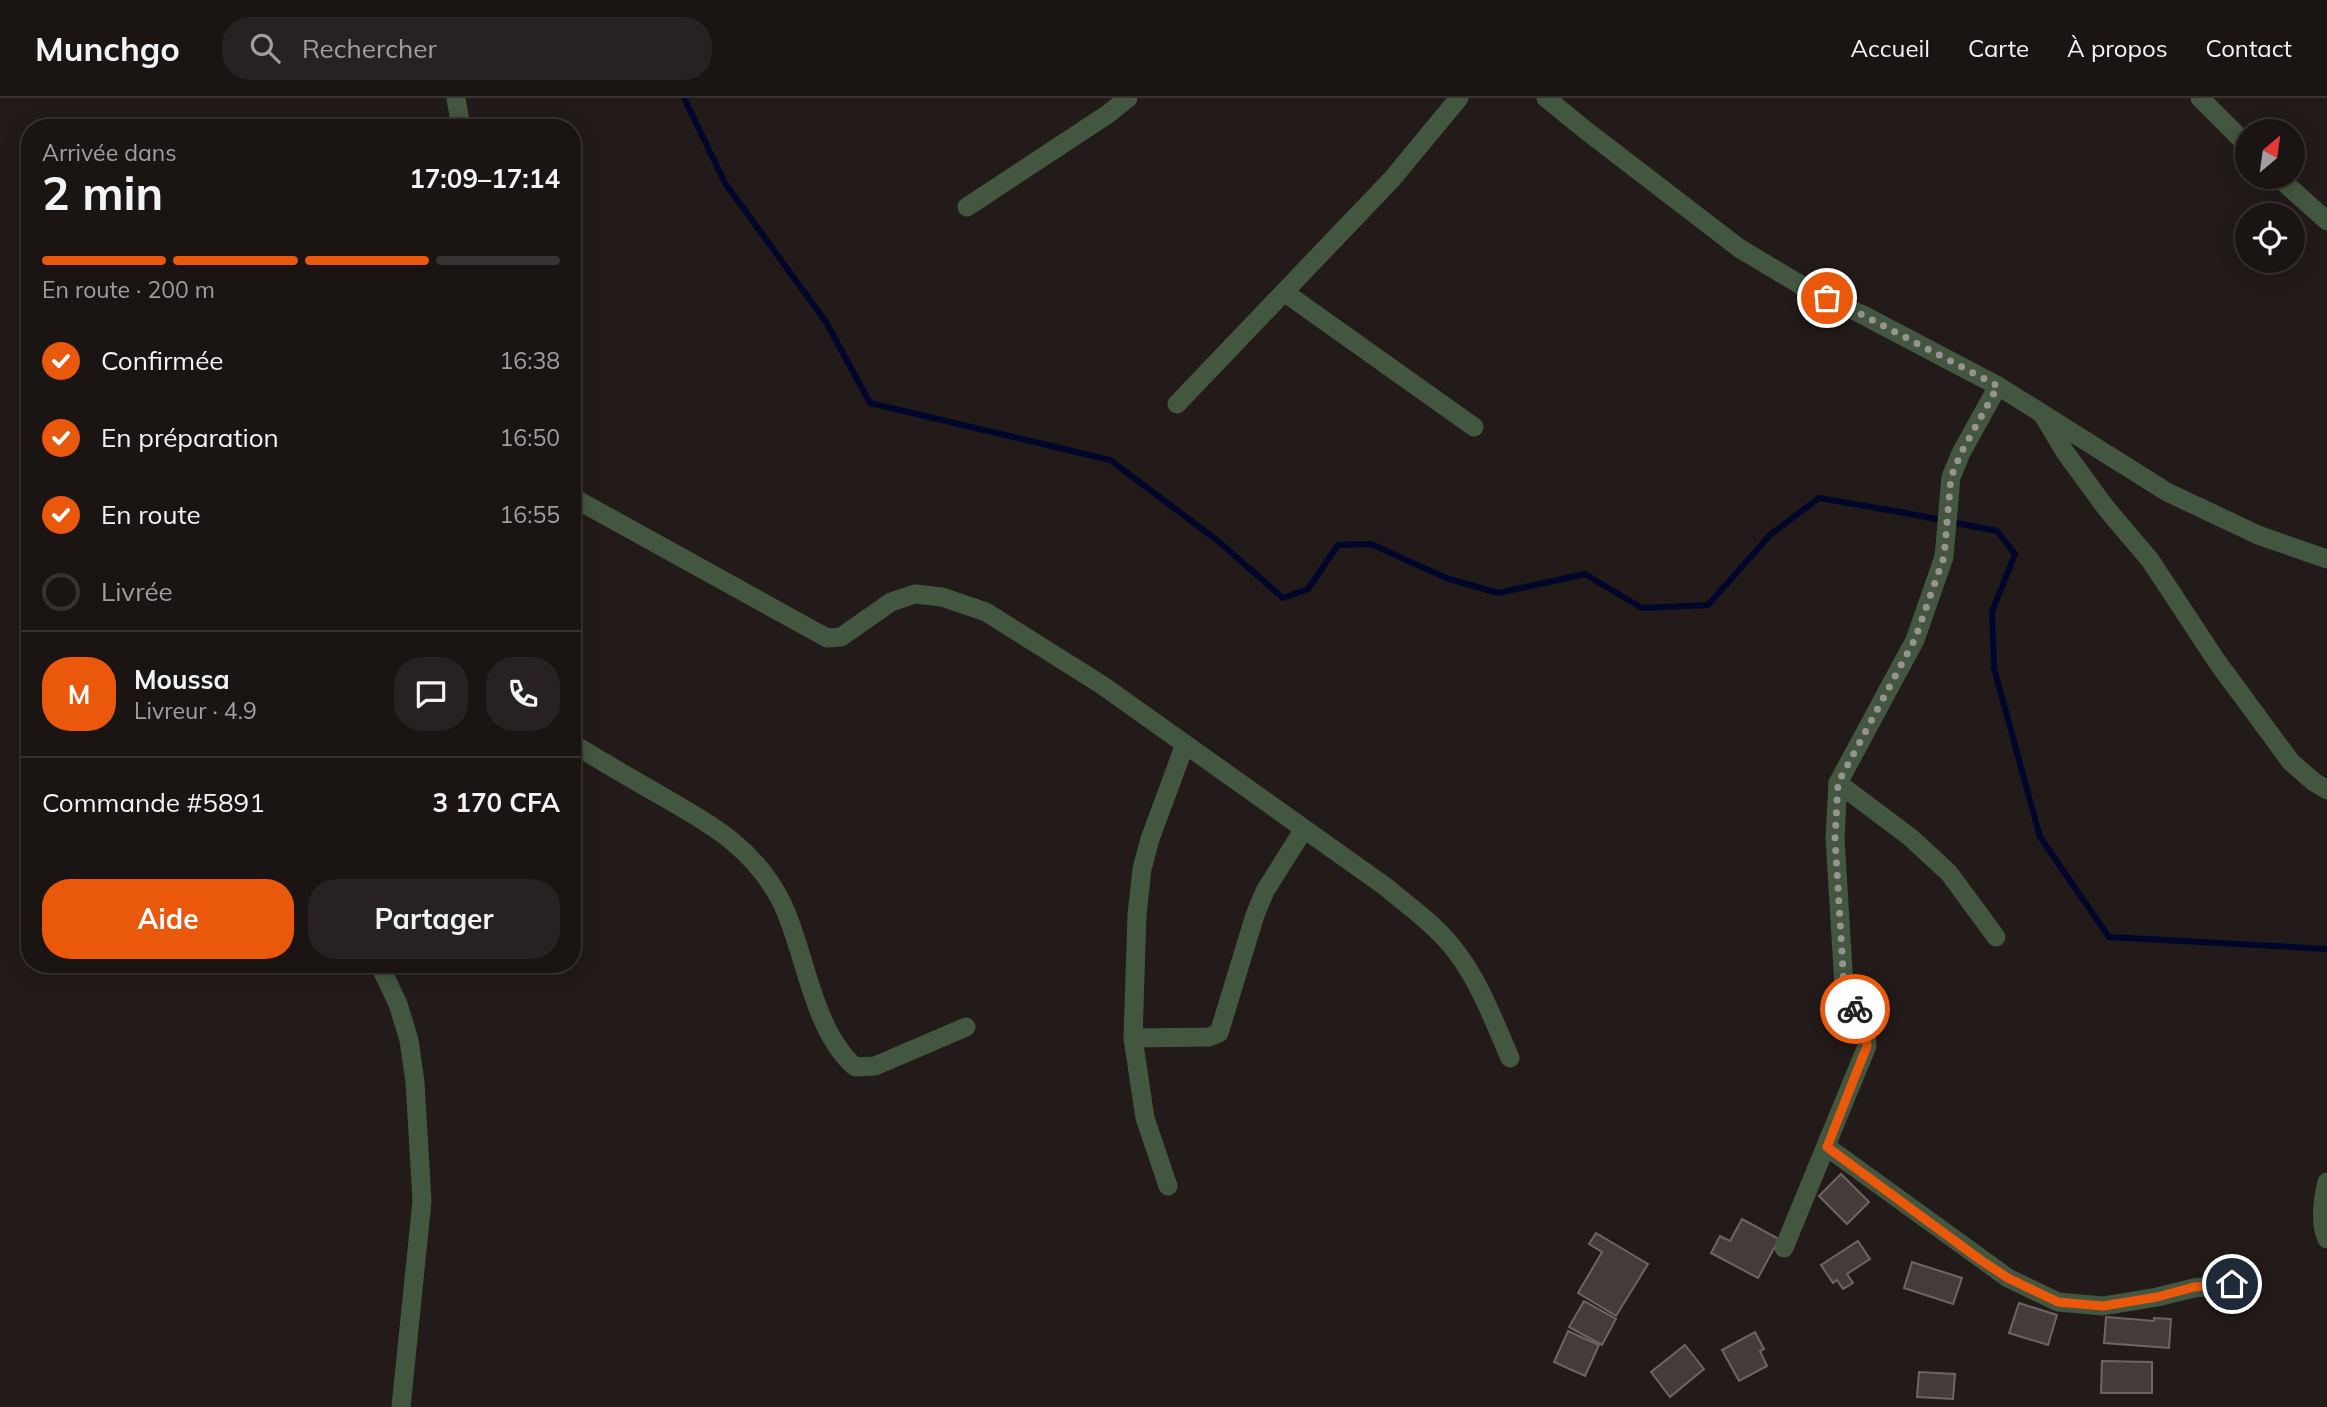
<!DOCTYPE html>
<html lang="fr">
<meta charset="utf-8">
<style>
:root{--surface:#1a1413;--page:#272121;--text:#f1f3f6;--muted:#9f9ea0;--line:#383333;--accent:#ea580c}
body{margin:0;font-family:Mulish,sans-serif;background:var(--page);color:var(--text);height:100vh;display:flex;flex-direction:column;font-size:26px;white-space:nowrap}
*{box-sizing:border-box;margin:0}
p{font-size:23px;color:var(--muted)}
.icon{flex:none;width:38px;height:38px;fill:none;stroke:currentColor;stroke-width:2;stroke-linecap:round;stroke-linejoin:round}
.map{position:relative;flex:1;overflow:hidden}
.panel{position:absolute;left:21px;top:21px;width:560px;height:854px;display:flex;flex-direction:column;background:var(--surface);border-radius:28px;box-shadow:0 4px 18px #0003,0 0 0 2px var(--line)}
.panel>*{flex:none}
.needle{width:46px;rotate:29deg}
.controls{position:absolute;left:2235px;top:21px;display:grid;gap:14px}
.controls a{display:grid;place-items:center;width:70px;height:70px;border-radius:50%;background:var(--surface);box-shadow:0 4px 18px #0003,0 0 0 2px var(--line);font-size:35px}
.pin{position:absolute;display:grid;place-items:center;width:60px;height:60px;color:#fff;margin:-30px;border:4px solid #fff;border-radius:50%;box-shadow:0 2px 7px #0007}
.courier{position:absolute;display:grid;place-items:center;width:70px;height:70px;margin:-35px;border:5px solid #ea580c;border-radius:50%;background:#fff;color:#222;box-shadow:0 2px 9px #0007}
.headline em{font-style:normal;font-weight:700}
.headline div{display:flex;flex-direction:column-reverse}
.headline{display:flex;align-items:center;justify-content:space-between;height:119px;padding:0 21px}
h1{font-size:46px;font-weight:700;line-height:52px}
.bar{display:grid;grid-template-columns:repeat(4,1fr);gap:10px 7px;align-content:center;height:84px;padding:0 21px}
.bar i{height:9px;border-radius:5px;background:var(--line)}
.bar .active{background:var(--accent)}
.bar p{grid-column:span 4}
.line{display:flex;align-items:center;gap:18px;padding:0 21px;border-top:2px solid var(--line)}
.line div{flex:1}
.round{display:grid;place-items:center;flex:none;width:74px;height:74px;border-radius:28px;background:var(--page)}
ol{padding:0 21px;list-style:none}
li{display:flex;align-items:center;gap:21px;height:77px}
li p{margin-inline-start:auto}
li .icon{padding:7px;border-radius:50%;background:var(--accent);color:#fff;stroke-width:4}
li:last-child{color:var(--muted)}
li i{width:38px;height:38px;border:4px solid var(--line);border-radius:50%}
.primary-button{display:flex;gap:14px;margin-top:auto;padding:14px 21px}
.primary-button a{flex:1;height:80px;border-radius:28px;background:var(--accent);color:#fff;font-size:28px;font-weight:700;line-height:80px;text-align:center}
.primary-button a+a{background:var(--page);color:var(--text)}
header{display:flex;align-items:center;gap:42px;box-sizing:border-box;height:98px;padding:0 35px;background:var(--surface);border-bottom:2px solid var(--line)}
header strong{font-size:33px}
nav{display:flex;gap:38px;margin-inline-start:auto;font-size:24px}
.search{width:490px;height:63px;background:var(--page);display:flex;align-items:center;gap:18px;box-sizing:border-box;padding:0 24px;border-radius:28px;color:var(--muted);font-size:26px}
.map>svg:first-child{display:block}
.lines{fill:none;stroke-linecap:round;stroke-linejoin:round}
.stream{stroke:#00072a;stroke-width:6}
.building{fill:#443c3b;stroke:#6e6563;stroke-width:2}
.minor{stroke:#43563f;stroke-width:19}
.done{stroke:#989391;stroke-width:7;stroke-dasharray:0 12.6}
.route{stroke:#ea580c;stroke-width:9}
</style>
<header>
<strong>Munchgo</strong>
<div class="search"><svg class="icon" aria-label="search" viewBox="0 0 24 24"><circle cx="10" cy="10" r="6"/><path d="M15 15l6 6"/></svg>Rechercher</div>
<nav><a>Accueil</a><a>Carte</a><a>À propos</a><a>Contact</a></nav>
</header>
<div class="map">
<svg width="2327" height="1309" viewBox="0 0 2327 1309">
<rect width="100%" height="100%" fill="#221b19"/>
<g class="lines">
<polyline class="stream" points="684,0 725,85 826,224 870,305 1110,362 1218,443 1283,500 1308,491 1338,447 1371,446 1446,480 1498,495 1585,476 1642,510 1708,507 1771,436 1819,400 1900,414 1997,433 2015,456 1992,514 1994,570 2040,739 2109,839 2327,851"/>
</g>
<g class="building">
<polygon points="1841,1076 1869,1104 1847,1126 1819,1098"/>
<polygon points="1742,1121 1779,1141 1758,1180 1711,1155 1720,1138 1730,1143"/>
<polygon points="1596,1135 1648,1166 1616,1218 1578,1195 1602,1154 1589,1146"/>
<polygon points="1858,1143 1870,1161 1847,1176 1853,1185 1843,1191 1837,1182 1833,1185 1821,1167"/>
<polygon points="1912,1164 1962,1180 1953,1206 1904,1190"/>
<polygon points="1584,1203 1616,1221 1602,1247 1569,1229"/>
<polygon points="2019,1205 2057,1217 2048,1247 2009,1235"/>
<polygon points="2106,1219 2154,1223 2154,1220 2171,1221 2169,1250 2104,1245"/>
<polygon points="1568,1233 1599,1247 1585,1278 1554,1264"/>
<polygon points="1755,1234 1764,1251 1760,1253 1767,1268 1739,1283 1722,1252"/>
<polygon points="1685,1247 1704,1271 1670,1299 1651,1274"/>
<polygon points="2102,1263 2152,1264 2152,1295 2101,1295"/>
<polygon points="1919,1274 1955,1276 1953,1301 1917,1299"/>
</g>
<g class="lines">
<g class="minor">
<polyline points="456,0 461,30"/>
<polyline points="1546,0 1584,31 1739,150 1809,192 1863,217 1998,288 2167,394 2258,437 2327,461"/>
<polyline points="2200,0 2247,47"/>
<polyline points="2278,79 2327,123"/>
<polyline points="967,109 1108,16 1128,0"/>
<polyline points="1284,194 1474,329"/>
<polyline points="1177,306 1392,81 1459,0"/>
<polyline points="2043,317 2065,354 2106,410 2150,462 2218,565 2291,664 2314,684 2327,692"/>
<path d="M 572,399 L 827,540 L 841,539 L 891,504 L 915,496 L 942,499 L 986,514 L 1102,587 L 1386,789 C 1407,807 1432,824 1450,846 C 1478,879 1493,921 1510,960"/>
<path d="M 572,645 C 601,663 630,680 660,697 C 711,727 754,749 782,805 C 806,855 812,931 855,969 L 875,968 L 966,929"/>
<polyline points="1838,685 1910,739 1949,775 1996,839"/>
<polyline points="379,866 398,906 409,942 415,984 422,1103 401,1309"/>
<polyline points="1133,940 1209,939 1219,935 1255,817 1265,793 1304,731"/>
<polyline points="1827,1049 2008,1180 2058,1204 2103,1208 2157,1199 2194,1190 2232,1186"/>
<path d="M 2327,1084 C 2323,1101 2319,1125 2327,1141"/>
<polyline points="1168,1088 1145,1020 1133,940 1137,817 1142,771 1150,741 1185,646"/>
<polyline points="1784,1150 1867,948 1866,935 1844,888 1835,740 1838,685 1915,542 1944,459 1951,379 1961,355 1998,288"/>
</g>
</g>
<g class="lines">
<polyline class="done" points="1827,200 1863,217 1998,288 1961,355 1951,379 1944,459 1915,541 1838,685 1835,740 1844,888 1855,911"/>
<polyline class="route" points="1855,911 1866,935 1867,948 1827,1049 1982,1163 2008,1180 2058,1204 2103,1208 2157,1199 2194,1189 2232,1186"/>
</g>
</svg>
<div class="controls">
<a><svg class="needle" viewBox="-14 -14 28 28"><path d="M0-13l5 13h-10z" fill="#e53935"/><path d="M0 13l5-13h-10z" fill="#9f9ea0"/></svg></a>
<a><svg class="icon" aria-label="locate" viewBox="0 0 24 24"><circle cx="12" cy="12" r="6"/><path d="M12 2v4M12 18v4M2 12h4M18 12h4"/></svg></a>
</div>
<div class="pin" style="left:1827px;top:200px;background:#ea580c"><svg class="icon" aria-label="bag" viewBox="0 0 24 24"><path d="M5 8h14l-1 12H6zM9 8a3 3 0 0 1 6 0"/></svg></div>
<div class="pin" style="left:2232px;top:1186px;background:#1f2937"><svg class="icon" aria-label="home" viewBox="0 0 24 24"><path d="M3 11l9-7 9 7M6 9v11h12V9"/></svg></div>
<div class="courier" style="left:1855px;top:911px"><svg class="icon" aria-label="bike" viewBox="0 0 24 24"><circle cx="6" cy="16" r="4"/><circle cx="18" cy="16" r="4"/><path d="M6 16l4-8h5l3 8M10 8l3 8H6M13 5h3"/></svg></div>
<section class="panel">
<div class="headline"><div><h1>2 min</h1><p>Arrivée dans</p></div><em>17:09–17:14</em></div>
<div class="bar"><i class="active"></i><i class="active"></i><i class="active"></i><i></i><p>En route · 200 m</p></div>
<ol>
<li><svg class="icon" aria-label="check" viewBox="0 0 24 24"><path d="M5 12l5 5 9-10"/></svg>Confirmée<p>16:38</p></li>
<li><svg class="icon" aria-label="check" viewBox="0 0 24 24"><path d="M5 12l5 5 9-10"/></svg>En préparation<p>16:50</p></li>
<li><svg class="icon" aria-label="check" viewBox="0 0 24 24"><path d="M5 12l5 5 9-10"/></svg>En route<p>16:55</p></li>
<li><i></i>Livrée</li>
</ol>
<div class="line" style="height:126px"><b class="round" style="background:var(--accent);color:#fff">M</b><div><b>Moussa</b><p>Livreur · 4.9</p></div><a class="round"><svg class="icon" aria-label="chat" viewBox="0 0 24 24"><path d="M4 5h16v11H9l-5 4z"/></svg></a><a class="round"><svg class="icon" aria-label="phone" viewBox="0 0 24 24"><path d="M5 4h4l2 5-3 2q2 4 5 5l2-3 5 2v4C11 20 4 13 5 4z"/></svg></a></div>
<div class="line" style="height:91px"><div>Commande #5891</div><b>3 170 CFA</b></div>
<div class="primary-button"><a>Aide</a><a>Partager</a></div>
</section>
</div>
